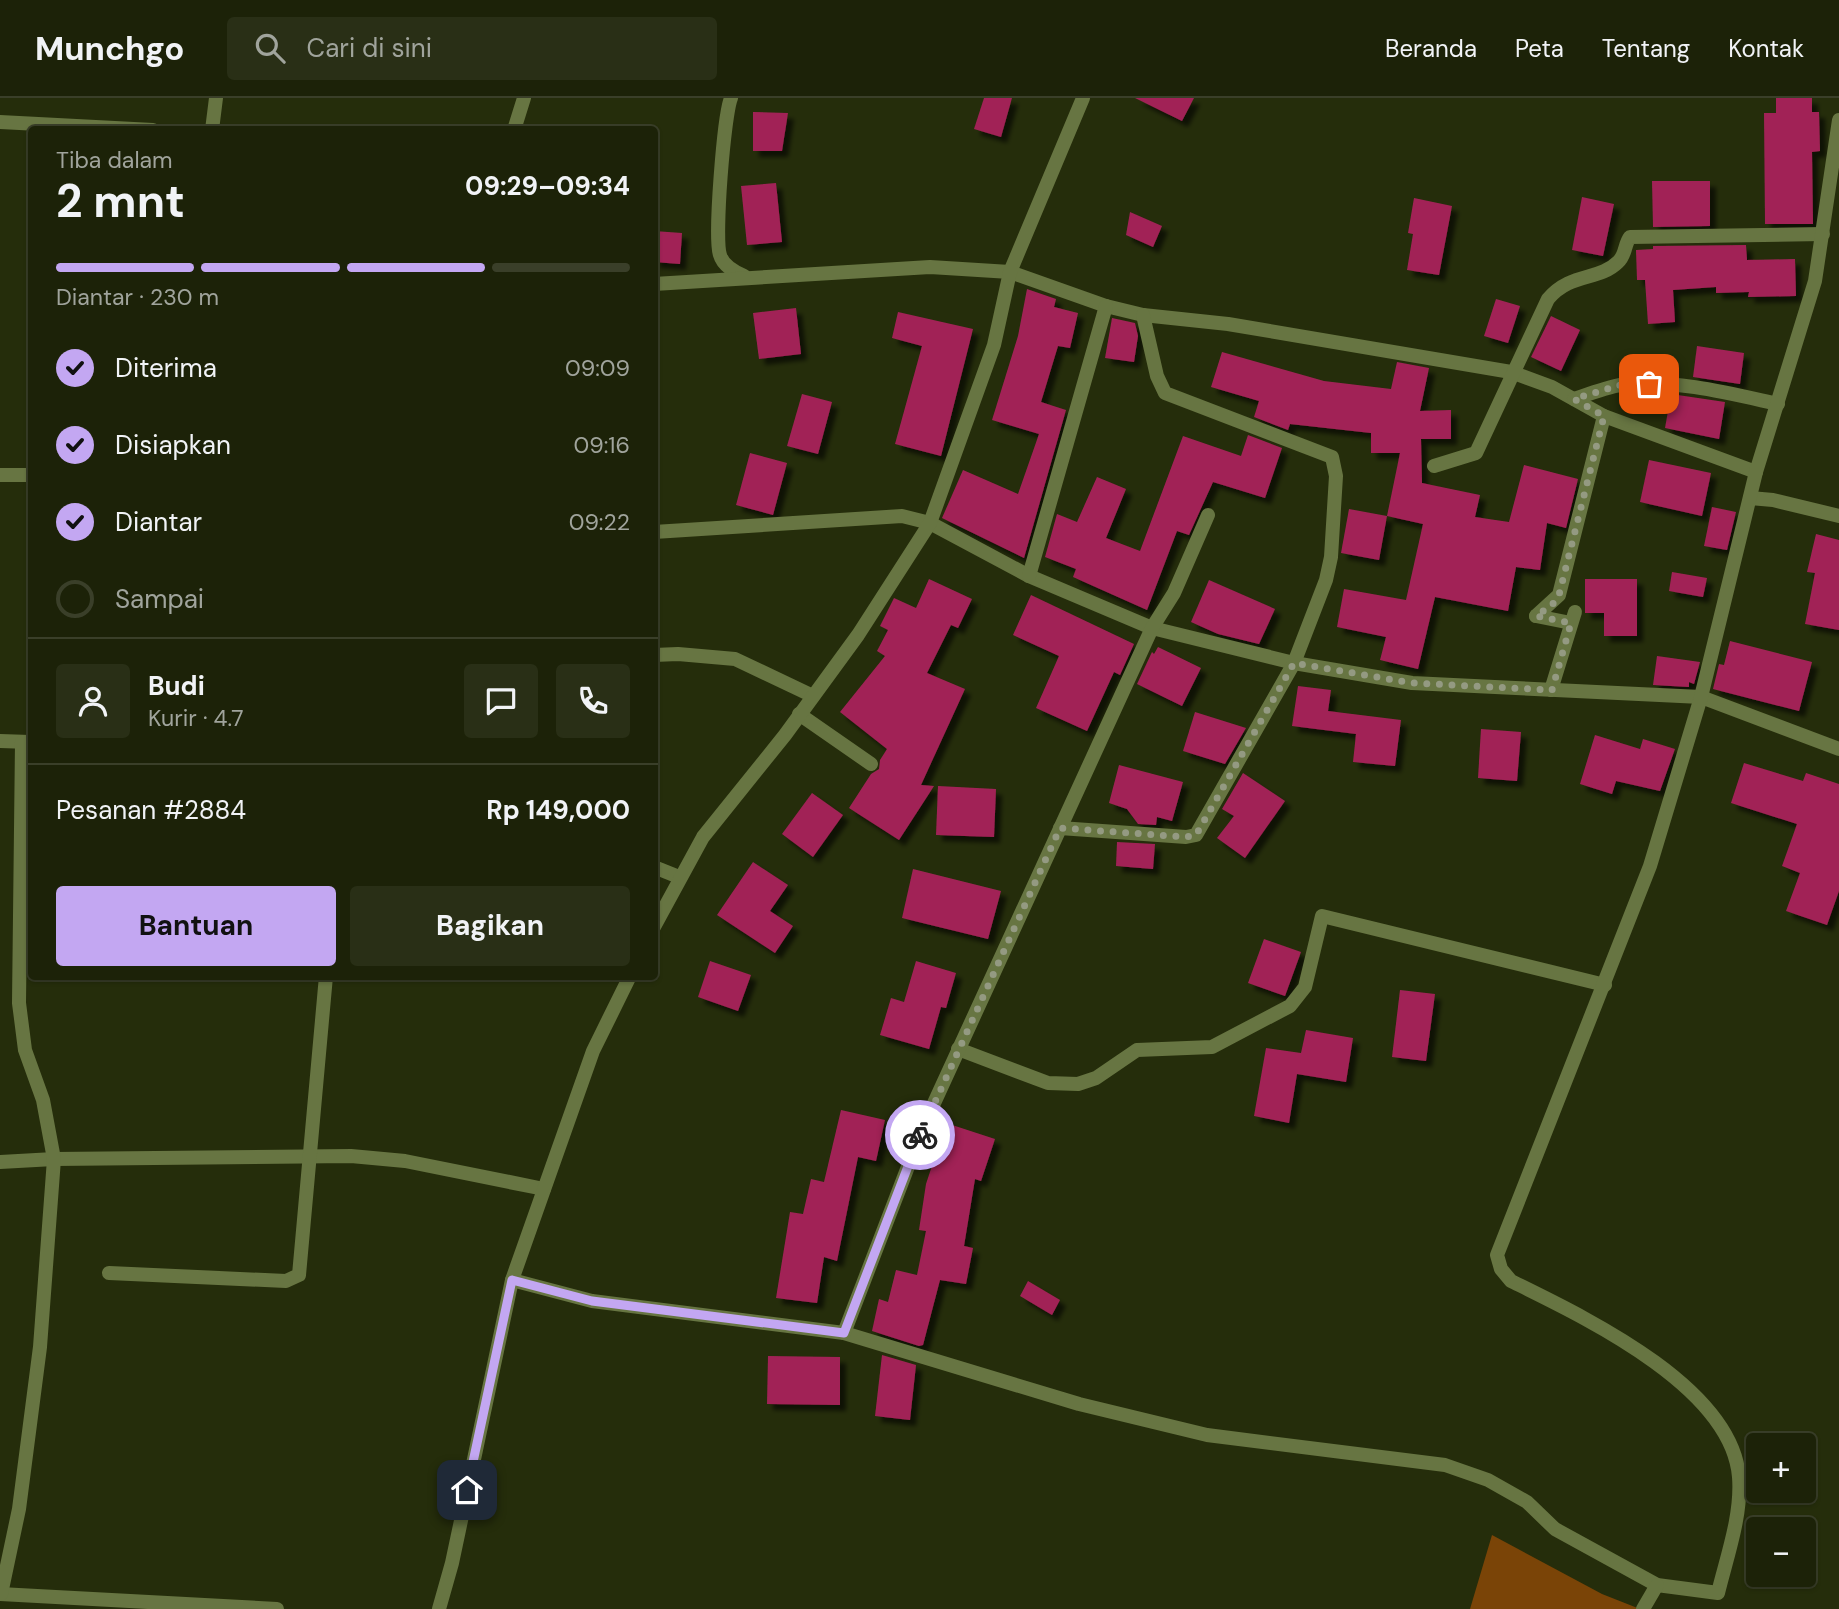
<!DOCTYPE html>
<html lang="id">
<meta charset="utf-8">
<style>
:root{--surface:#1c2208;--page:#292f16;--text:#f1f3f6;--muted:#a0a49c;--line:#3a3f29;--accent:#c3a7f2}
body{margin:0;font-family:"DM Sans",sans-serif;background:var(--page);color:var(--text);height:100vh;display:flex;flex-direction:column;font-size:26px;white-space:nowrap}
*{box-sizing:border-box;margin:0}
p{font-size:23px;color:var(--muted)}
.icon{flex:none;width:38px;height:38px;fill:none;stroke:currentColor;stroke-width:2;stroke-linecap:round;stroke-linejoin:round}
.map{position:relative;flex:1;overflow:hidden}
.panel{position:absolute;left:28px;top:28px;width:630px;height:854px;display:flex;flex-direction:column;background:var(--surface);border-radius:7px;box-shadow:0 2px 5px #0004,0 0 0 2px var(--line)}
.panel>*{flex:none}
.controls{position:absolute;left:1746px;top:1335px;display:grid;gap:14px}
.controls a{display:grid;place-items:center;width:70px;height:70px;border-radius:7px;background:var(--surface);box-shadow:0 2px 5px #0004,0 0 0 2px var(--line);font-size:35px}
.pin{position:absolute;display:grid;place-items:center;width:60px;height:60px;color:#fff;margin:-30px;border-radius:14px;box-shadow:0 4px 10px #0006}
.courier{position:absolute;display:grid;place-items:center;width:70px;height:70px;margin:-35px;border:5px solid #c3a7f2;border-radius:50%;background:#fff;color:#222;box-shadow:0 2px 9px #0007}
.head em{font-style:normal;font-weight:700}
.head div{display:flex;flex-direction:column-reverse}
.head{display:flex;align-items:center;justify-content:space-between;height:119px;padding:0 28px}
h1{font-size:46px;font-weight:700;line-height:52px}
.bar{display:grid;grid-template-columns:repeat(4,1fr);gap:10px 7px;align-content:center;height:84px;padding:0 28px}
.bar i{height:9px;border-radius:5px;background:var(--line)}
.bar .selected{background:var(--accent)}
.bar p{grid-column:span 4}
.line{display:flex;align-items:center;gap:18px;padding:0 28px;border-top:2px solid var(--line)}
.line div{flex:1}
.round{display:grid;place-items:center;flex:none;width:74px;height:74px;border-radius:7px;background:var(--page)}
ol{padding:0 28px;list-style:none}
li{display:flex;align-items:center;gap:21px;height:77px}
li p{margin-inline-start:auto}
li .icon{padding:7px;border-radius:50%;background:var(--accent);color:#111;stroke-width:4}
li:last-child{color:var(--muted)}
li i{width:38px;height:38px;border:4px solid var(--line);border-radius:50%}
.primary-button{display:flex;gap:14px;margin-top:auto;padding:14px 28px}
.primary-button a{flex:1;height:80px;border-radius:7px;background:var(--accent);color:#111;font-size:28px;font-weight:700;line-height:80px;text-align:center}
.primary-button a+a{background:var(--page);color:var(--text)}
header{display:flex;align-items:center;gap:42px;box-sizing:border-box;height:98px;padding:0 35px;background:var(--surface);border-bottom:2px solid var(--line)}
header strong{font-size:33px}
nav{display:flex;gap:38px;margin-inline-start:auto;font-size:24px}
.search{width:490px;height:63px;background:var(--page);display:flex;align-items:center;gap:18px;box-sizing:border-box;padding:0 24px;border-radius:7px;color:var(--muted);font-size:26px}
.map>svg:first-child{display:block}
.forest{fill:#7a4407}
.building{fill:#a12356;filter:url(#shadow)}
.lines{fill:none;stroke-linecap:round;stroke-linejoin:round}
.minor{stroke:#677542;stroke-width:14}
.done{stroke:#949a82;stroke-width:7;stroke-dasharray:0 12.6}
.route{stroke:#c3a7f2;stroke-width:9}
</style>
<header>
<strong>Munchgo</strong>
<div class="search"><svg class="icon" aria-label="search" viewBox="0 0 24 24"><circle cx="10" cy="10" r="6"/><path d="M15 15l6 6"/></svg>Cari di sini</div>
<nav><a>Beranda</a><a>Peta</a><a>Tentang</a><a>Kontak</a></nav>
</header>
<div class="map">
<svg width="1839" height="1511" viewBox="0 0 1839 1511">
<defs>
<filter id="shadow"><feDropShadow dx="6" dy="6" stdDeviation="2" flood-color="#0009"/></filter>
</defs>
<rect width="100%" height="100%" fill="#252d0b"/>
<polygon class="forest" points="1492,1437 1602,1496 1640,1511 1470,1511"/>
<g class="building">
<polygon points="984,0 1012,0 1001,39 974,31"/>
<polygon points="1135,0 1194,0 1182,23"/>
<polygon points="1776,0 1812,0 1812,14 1819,14 1820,53 1812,54 1813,126 1765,126 1764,15 1776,15"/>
<polygon points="753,14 788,15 782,53 753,53"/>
<polygon points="1652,83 1710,83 1710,128 1653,129"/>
<polygon points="776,85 782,144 747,147 741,88"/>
<polygon points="1582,99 1614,106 1603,158 1572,152"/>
<polygon points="1414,100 1452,108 1439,177 1407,172 1413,136 1408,135"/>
<polygon points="1130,114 1162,128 1153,149 1126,137"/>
<polygon points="654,133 682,135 680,166 654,164"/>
<polygon points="1746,147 1747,162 1795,161 1796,198 1748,199 1749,194 1716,195 1716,189 1673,192 1675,224 1648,226 1645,182 1637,182 1636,152 1653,151 1653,148"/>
<polygon points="1027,191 1056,201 1054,209 1078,215 1070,250 1058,248 1041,304 1066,312 1024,460 942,420 963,372 1018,396 1039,336 992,322 1018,238"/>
<polygon points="1496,201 1520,208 1508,245 1484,238"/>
<polygon points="796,210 801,256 759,261 753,215"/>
<polygon points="898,214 973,231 941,358 895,346 922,248 892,240"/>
<polygon points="1551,218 1580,232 1561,273 1531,259"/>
<polygon points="1112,220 1135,225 1138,238 1134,264 1105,260"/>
<polygon points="1697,248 1744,255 1740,286 1693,279"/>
<polygon points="1222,254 1324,283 1391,291 1397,264 1429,270 1420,313 1451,312 1451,341 1421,341 1422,385 1480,397 1475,419 1509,424 1524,367 1578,381 1566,430 1547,425 1540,472 1516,469 1508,513 1435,499 1418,571 1380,562 1386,539 1337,529 1344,491 1406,502 1423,426 1387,418 1400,355 1371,355 1371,335 1290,326 1288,332 1254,319 1259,303 1211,289"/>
<polygon points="802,296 832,304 818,356 787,348"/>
<polygon points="1671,296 1725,304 1719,341 1665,330"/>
<polygon points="1248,337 1282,350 1265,400 1213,384 1189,437 1177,433 1147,512 1073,479 1076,471 1045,459 1057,416 1077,424 1097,379 1126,391 1106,440 1140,453 1183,338 1241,358"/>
<polygon points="750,355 787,365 773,417 736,407"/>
<polygon points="1649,362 1711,375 1702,418 1640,404"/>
<polygon points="1712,409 1736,414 1727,452 1704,448"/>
<polygon points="1349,411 1387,418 1379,462 1341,455"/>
<polygon points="1816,436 1839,442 1839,532 1805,526 1815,475 1807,474"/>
<polygon points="1672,474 1707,480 1703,499 1669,493"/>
<polygon points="929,481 972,501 958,530 951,527 927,575 965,591 921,687 934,688 899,742 849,710 871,676 879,671 880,662 887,651 840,614 885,558 877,553 888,532 880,528 894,500 916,510"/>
<polygon points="1585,481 1637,481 1637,538 1604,538 1604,515 1585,515"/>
<polygon points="1209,482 1275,511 1259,546 1218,536 1191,524"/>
<polygon points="1031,497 1134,546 1120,577 1114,574 1087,633 1036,610 1059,558 1013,537"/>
<polygon points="1730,543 1812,564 1799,613 1713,591 1719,566 1724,567"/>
<polygon points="1158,549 1201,570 1182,608 1137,586 1152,554 1154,556"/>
<polygon points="1657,558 1700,564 1694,586 1689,584 1689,589 1653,587"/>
<polygon points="1298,588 1331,592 1328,613 1401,622 1395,668 1353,664 1356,636 1292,628"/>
<polygon points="1195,614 1246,630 1225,666 1183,653"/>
<polygon points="1481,631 1521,634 1517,683 1478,680"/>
<polygon points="1595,637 1640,651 1643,641 1675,651 1660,693 1616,683 1612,696 1580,686"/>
<polygon points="1744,665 1803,683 1806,675 1839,686 1839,793 1827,827 1786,813 1800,775 1782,768 1797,726 1731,705"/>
<polygon points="1119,667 1183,684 1172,723 1157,719 1156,727 1138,726 1127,711 1109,705"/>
<polygon points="1243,675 1285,703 1245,760 1217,740 1234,718 1222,711"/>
<polygon points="938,688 996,691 994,739 936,737"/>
<polygon points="812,695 843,717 813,759 782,736"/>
<polygon points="1117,744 1155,746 1153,771 1116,768"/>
<polygon points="753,764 788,787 770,813 793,828 775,855 717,817"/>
<polygon points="913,771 1001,793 988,841 902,820"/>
<polygon points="1264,841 1301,854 1285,898 1248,885"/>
<polygon points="710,863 751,877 738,913 698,899"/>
<polygon points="916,863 956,875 946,910 941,909 929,951 880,937 891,900 904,904"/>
<polygon points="1400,892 1435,896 1426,963 1392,959"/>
<polygon points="1306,932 1353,940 1346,984 1297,976 1289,1025 1254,1018 1266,950 1301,955"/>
<polygon points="841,1012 885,1022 876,1063 858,1059 837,1163 824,1159 817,1205 776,1200 790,1114 803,1116 811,1081 824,1084"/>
<polygon points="946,1025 995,1041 981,1083 975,1081 964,1148 973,1150 966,1186 940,1182 923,1247 919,1248 872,1233 879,1201 888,1204 896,1172 917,1177 926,1133 919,1132 926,1086"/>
<polygon points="1028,1183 1060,1202 1052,1217 1020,1198"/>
<polygon points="882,1257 916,1267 910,1322 875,1318"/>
<polygon points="768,1258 840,1259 840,1307 767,1306"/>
</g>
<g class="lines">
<g class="minor">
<path d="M 731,0 C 724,17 714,140 720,157 C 723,168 735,174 744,178"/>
<polyline points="0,24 153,32"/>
<polyline points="212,32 216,0"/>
<polyline points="514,32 524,0"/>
<polyline points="654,186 930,169 1010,174 1106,208 1143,217 1228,226 1511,274 1552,289 1604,318 1756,374"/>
<path d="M 1574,301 C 1590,296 1609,288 1626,286 C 1678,282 1728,295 1778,306"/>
<path d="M 1434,368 L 1476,355 L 1548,201 C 1571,174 1599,183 1618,164 C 1626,157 1624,147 1630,139 L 1823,136"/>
<polyline points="0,377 32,377"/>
<polyline points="1750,400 1773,402 1839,418"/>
<polyline points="654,434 902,418 930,425 1029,478 1152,530 1294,565 1412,585 1701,599 1839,651"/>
<polyline points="1029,478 1106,208"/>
<polyline points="1536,518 1559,497 1604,318"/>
<polyline points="1536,518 1571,525"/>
<polyline points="654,557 678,556 735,561 813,598"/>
<polyline points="1551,592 1575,514"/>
<polyline points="799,616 871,666"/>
<polyline points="0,643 30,644"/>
<polyline points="1060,730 1186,739 1196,737 1294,565 1326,482 1331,459 1336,378 1332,359 1165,295 1157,278 1143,217"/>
<polyline points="654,769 679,779"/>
<polyline points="654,829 703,739 785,637 858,537 930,425 994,247 1010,174 1083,0"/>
<polyline points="958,951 1048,985 1078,986 1096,980 1137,952 1212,949 1290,908 1305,889 1322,818 1605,887"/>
<polyline points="0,1064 54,1061 351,1058 405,1063 544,1091"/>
<polyline points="109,1175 286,1183 299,1177 326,878"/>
<path d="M 512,1182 L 592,1203 L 844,1235 L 1079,1306 L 1207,1337 L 1445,1367 L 1488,1382 L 1527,1404 L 1555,1431 L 1657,1487 L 1718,1495 C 1727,1458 1742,1417 1739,1379 C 1732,1288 1582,1218 1511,1183 L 1501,1171 L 1497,1157 L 1650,768 L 1701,599 L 1756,374 L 1815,183 L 1839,22"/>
<polyline points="844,1235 924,1027 1152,530 1174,495 1208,417"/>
<polyline points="0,1496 277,1511"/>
<polyline points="1,1496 19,1411 40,1249 54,1061 43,1002 25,952 19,905 22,644"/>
<polyline points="439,1511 452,1465 512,1182 593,953 630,878"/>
<polyline points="1643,1511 1657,1487"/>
</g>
</g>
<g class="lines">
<polyline class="done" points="920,1037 1060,730 1186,739 1196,737 1294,565 1412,585 1552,592 1571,525 1536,518 1552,507 1559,497 1604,318 1574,301 1624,286 1649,286"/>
<polyline class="route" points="467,1392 512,1182 592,1203 844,1235 920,1037"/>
</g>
</svg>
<div class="controls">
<a>+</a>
<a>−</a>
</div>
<div class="pin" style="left:1649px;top:286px;background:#ea580c"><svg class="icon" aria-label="bag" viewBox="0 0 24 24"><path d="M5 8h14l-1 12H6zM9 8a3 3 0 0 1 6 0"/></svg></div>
<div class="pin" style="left:467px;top:1392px;background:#1f2937"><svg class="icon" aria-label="home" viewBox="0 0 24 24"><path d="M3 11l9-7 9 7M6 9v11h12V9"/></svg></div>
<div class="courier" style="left:920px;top:1037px"><svg class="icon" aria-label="bike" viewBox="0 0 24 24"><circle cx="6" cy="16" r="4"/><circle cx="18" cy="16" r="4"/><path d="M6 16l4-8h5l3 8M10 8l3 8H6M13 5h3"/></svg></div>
<section class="panel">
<div class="head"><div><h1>2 mnt</h1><p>Tiba dalam</p></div><em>09:29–09:34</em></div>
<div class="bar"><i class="selected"></i><i class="selected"></i><i class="selected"></i><i></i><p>Diantar · 230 m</p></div>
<ol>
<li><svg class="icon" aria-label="check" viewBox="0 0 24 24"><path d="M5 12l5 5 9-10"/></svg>Diterima<p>09:09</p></li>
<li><svg class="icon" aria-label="check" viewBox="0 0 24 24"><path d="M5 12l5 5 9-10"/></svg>Disiapkan<p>09:16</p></li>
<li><svg class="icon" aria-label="check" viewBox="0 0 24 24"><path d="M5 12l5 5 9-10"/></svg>Diantar<p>09:22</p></li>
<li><i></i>Sampai</li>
</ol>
<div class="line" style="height:126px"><a class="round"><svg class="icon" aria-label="person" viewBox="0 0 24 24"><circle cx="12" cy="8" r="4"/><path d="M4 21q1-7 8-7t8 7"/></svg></a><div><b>Budi</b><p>Kurir · 4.7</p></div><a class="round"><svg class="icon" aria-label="chat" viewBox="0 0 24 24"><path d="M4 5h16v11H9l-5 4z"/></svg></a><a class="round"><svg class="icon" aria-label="phone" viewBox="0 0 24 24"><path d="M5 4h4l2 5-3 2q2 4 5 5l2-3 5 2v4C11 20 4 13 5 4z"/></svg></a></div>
<div class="line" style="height:91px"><div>Pesanan #2884</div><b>Rp 149,000</b></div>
<div class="primary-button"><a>Bantuan</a><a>Bagikan</a></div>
</section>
</div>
